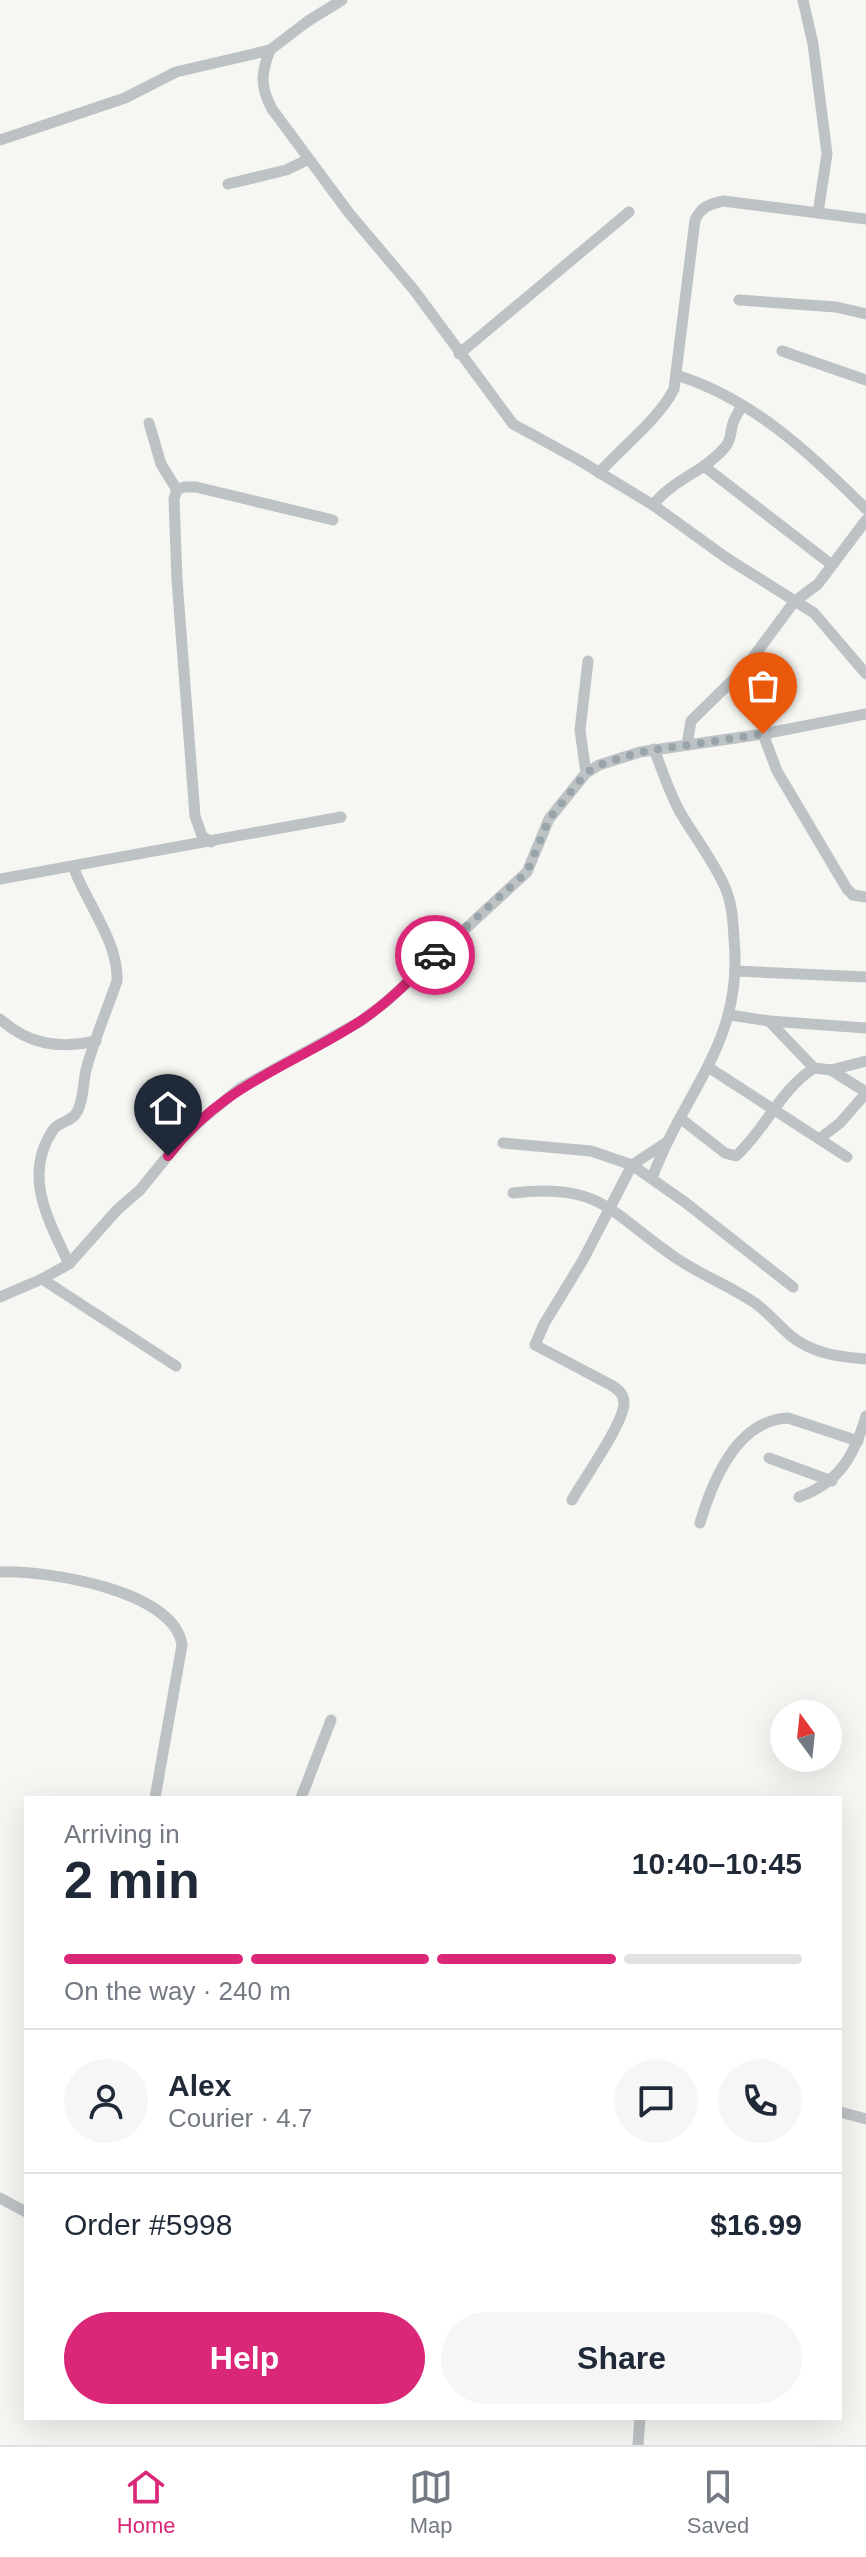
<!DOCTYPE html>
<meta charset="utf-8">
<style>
:root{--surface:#fff;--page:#f6f6f7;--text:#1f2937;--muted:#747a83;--line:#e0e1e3;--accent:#db2777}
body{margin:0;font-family:Arial,sans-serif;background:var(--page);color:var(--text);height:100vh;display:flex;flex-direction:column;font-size:30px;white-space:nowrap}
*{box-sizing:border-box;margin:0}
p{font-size:26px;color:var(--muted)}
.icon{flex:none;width:44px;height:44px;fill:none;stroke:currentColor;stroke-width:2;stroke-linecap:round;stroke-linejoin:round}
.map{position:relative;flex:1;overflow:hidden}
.panel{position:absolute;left:24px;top:1796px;width:818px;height:624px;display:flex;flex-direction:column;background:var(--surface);border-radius:0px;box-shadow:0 8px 32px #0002}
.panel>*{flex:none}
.needle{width:52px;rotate:345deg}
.buttons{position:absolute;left:770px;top:1700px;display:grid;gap:16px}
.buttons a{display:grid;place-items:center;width:72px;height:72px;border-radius:50%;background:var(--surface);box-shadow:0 8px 32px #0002;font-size:40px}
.pin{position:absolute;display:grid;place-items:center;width:68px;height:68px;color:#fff;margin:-82px -34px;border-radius:50% 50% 50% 0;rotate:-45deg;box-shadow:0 0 8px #0007}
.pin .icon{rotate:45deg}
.courier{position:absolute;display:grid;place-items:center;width:80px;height:80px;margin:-40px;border:6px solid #db2777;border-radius:50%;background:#fff;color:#222;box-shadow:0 2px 10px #0007}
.headline em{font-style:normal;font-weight:800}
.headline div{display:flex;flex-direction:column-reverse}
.headline{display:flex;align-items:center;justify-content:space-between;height:136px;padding:0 40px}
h1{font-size:52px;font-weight:800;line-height:60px}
.bar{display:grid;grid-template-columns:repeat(4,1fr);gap:12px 8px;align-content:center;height:96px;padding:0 40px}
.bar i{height:10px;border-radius:6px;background:var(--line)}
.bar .current{background:var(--accent)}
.bar p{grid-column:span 4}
.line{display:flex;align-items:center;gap:20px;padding:0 40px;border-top:2px solid var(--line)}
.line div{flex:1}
.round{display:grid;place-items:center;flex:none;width:84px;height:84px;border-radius:42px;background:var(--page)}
.primary-button{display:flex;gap:16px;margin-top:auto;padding:16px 40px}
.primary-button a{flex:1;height:92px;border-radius:48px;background:var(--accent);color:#fff;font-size:32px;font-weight:800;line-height:92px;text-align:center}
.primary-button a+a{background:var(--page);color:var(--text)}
.dock{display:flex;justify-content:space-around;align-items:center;height:112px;border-top:2px solid var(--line);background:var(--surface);font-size:22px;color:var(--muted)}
.dock a{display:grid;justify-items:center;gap:4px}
.dock .current{color:var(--accent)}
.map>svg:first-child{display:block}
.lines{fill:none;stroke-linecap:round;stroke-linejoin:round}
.street{stroke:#bdc2c5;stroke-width:11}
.done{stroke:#99a4aa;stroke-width:8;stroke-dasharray:0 14.4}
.route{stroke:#db2777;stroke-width:10}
</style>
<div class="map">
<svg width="866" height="2445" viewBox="0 0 866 2445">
<rect width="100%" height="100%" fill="#f6f6f3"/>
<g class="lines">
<g class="street">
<polyline points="803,0 813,44 827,154 818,213"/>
<path d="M 270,50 C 261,73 260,87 272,109 L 349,213 L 414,290 L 513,424 L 577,459 L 653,505 L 728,559 L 814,613 L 866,674"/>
<polyline points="0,140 125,98 176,72 270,50 308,21 342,0"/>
<polyline points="228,184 286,170 307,160"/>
<polyline points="739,300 836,307 866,314"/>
<polyline points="782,351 866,380"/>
<polyline points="459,354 629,212"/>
<path d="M 676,375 C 752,398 811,454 866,509"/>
<polyline points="149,423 161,464 177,490"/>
<polyline points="705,467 832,565"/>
<path d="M 599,473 C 622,447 659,419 674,389 L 695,220 C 701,207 709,204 723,201 L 866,219"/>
<path d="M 653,505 C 673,479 705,472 726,446 C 732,438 730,432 733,423 C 735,417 739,411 742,406"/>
<polyline points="763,734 777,771 847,889 853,895 866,897"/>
<polyline points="687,745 691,721 746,667 794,602 818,584 866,520"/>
<polyline points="586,773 580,730 588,661"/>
<polyline points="211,842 202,836 195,816 177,580 174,499 177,490 184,487 196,487 333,520"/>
<polyline points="0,879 341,817"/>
<polyline points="737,971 866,977"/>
<polyline points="730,1015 769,1021 866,1028"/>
<path d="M 0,1019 C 29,1045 59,1049 96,1041"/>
<polyline points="769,1021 814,1068"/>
<polyline points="708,1067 847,1157"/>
<polyline points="831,1070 866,1061"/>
<path d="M 680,1118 L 725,1153 L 736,1156 C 765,1130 780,1090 814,1068 L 831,1070 L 866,1092"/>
<polyline points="819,1139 840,1123 866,1093"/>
<polyline points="503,1143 591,1151 632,1165 686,1203 793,1287"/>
<path d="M 652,1178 C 685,1089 744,1042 734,939 C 733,920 732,902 724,885 C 712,859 694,836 680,812 C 669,792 662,770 654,749"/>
<path d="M 513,1193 C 601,1182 610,1213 676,1258 C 701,1275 730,1286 755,1303 C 769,1313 779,1326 791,1336 C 813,1354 840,1357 866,1359"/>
<path d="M 69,1264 C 49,1221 22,1176 53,1130 C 59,1121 72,1122 77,1112 C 84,1100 83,1082 86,1070 C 94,1040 107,1010 117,981 C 119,942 85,901 73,866"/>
<polyline points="42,1279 176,1366"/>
<polyline points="0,1297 42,1279 69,1264 117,1210 140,1190 179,1142 200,1121 240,1088 361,1021 387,1001 527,872 549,819 586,773 599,765 640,752 763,734 866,714"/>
<polyline points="769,1458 832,1481"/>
<path d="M 799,1497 C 840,1482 854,1456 866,1416"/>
<path d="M 572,1500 C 583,1480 624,1423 624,1403 C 624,1394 617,1388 609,1384 L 535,1345 L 544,1324 L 583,1260 L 632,1165 L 664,1144"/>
<path d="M 700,1523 C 712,1482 737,1420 788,1418 L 858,1441"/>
<path d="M 0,1572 C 46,1570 174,1590 182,1645 L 155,1798"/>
<polyline points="301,1798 331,1720"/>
<polyline points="840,2112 866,2119"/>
<polyline points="0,2198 26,2212"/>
<polyline points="638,2445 640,2418"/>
</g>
</g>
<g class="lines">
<polyline class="done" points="435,955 527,872 549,819 586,773 599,765 640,752 763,734"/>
<path class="route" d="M 168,1156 C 222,1084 292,1066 362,1020 C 389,1002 412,978 435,955"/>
</g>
</svg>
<div class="buttons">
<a><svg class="needle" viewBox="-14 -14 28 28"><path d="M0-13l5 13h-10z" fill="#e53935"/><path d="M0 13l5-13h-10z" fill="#747a83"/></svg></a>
</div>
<div class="pin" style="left:763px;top:734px;background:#ea580c"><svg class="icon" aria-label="bag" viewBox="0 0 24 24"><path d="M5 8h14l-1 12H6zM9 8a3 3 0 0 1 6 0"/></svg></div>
<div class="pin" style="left:168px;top:1156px;background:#1f2937"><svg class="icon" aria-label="home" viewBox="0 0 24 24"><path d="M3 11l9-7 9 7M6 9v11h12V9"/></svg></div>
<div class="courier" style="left:435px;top:955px"><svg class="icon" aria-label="car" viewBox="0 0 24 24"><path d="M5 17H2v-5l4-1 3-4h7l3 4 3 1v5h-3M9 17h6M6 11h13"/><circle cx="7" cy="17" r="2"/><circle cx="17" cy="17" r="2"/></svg></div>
<section class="panel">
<div class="headline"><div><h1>2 min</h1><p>Arriving in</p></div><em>10:40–10:45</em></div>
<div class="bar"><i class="current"></i><i class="current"></i><i class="current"></i><i></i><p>On the way · 240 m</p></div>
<div class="line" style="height:144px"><a class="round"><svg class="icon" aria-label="person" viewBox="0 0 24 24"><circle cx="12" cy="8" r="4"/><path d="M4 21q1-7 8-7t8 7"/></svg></a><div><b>Alex</b><p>Courier · 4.7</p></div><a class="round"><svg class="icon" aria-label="chat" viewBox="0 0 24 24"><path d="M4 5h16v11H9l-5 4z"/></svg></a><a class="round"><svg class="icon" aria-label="phone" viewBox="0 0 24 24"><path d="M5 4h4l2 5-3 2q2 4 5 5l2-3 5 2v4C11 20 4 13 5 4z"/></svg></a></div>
<div class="line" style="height:104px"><div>Order #5998</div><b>$16.99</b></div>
<div class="primary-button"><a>Help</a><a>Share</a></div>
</section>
</div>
<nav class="dock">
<a class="current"><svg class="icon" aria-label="home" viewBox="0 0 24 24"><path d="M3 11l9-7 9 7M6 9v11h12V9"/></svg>Home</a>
<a><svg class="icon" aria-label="map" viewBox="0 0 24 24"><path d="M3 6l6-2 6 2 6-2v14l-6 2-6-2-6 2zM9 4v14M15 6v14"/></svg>Map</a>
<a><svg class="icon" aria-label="saved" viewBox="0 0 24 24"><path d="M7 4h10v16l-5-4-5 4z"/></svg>Saved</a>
</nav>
